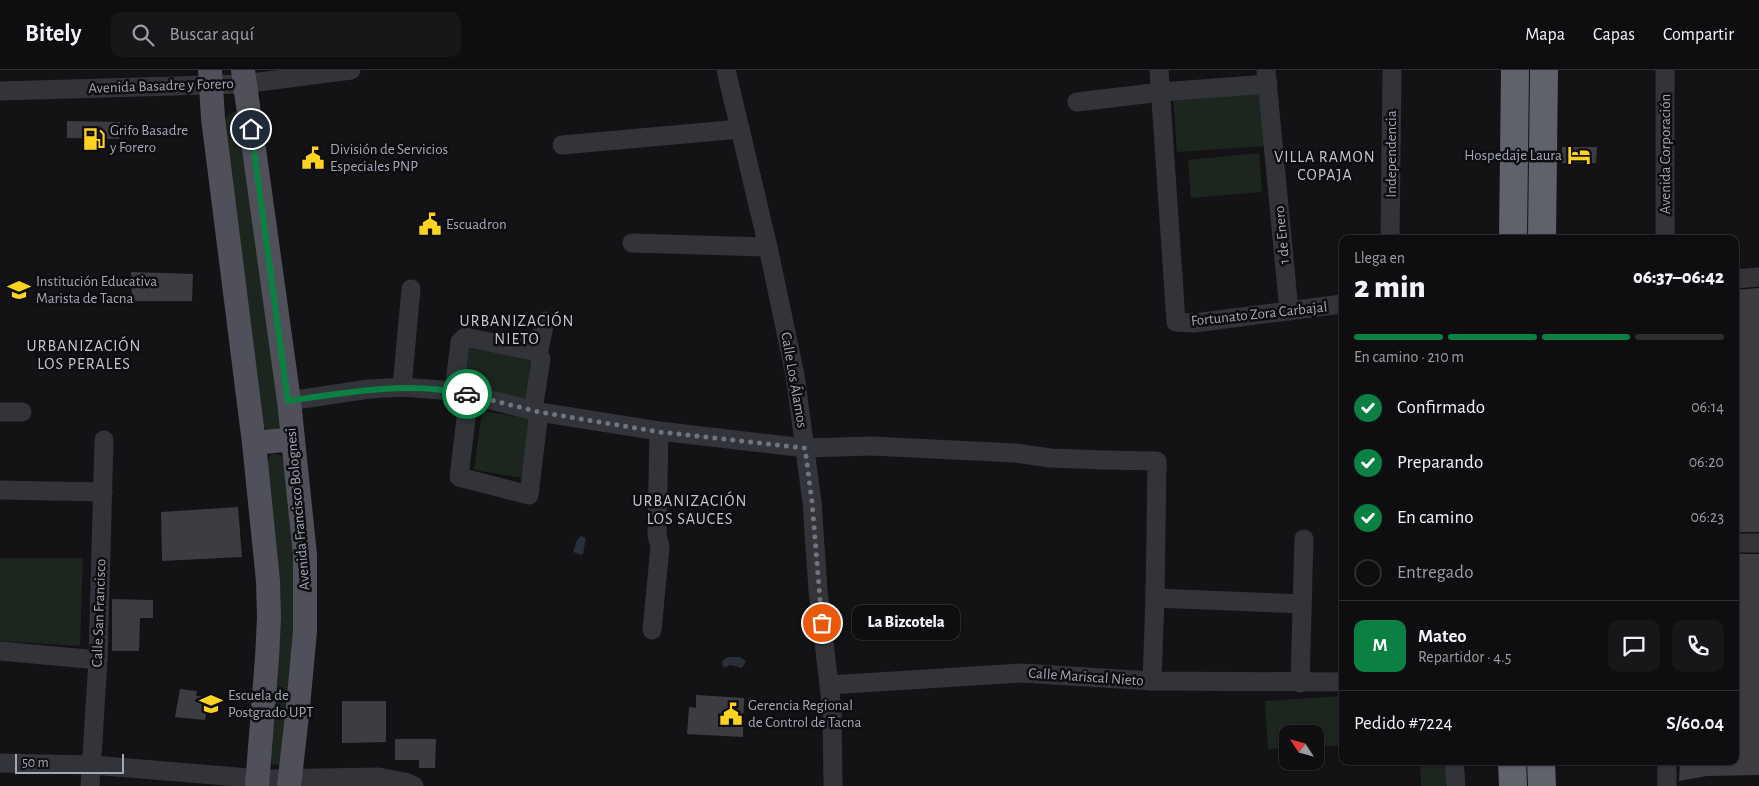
<!DOCTYPE html>
<html lang="es">
<meta charset="utf-8">
<style>
:root{--surface:#0e0e10;--page:#171719;--text:#f1f3f6;--muted:#9b9c9f;--line:#2e2e30;--accent:#0b8043}
body{margin:0;font-family:"Alegreya Sans",sans-serif;background:var(--page);color:var(--text);height:100vh;display:flex;flex-direction:column;font-size:19px;white-space:nowrap}
*{box-sizing:border-box;margin:0}
p{font-size:16px;color:var(--muted)}
.icon{flex:none;width:28px;height:28px;fill:none;stroke:currentColor;stroke-width:2;stroke-linecap:round;stroke-linejoin:round}
.map{position:relative;flex:1;overflow:hidden}
.side{position:absolute;left:1339px;top:165px;width:400px;height:530px;display:flex;flex-direction:column;background:var(--surface);border-radius:10px;box-shadow:0 1px 4px #0004,0 0 0 1px var(--line)}
.side>*{flex:none}
.needle{width:32px;rotate:306deg}
.fabs{position:absolute;left:1279px;top:655px;display:grid;gap:10px}
.fabs a{display:grid;place-items:center;width:45px;height:45px;border-radius:10px;background:var(--surface);box-shadow:0 1px 4px #0004,0 0 0 1px var(--line);font-size:25px}
.scale{position:absolute;left:15px;bottom:12px;width:109px;box-sizing:border-box;padding-left:5px;border:2px solid #a3a6b6;border-top:0;font-size:14px;line-height:18px;white-space:nowrap;color:#a3a6b6;-webkit-text-stroke:4px #0e0e10;paint-order:stroke}
.pin{position:absolute;display:grid;place-items:center;width:42px;height:42px;color:#fff;margin:-21px;border:2px solid #fff;border-radius:50%;box-shadow:0 1px 5px #0007}
.courier{position:absolute;display:grid;place-items:center;width:50px;height:50px;margin:-25px;border:4px solid #0b8043;border-radius:50%;background:#fff;color:#222;box-shadow:0 1px 6px #0007}
.bubble{position:absolute;height:35px;border-radius:10px;background:var(--surface);box-shadow:0 1px 4px #0004,0 0 0 1px var(--line);font-size:16px;font-weight:800;line-height:35px;text-align:center}
.overview em{font-style:normal;font-weight:800}
.overview div{display:flex;flex-direction:column-reverse}
.overview{display:flex;align-items:center;justify-content:space-between;height:85px;padding:0 15px}
h1{font-size:32px;font-weight:800;line-height:38px}
.bar{display:grid;grid-template-columns:repeat(4,1fr);gap:8px 5px;align-content:center;height:60px;padding:0 15px}
.bar i{height:6px;border-radius:4px;background:var(--line)}
.bar .active{background:var(--accent)}
.bar p{grid-column:span 4}
.line{display:flex;align-items:center;gap:12px;padding:0 15px;border-top:1px solid var(--line)}
.line div{flex:1}
.round{display:grid;place-items:center;flex:none;width:52px;height:52px;border-radius:10px;background:var(--page)}
ol{padding:0 15px;list-style:none}
li{display:flex;align-items:center;gap:15px;height:55px}
li p{margin-inline-start:auto}
li .icon{padding:5px;border-radius:50%;background:var(--accent);color:#fff;stroke-width:4}
li:last-child{color:var(--muted)}
li i{width:28px;height:28px;border:2px solid var(--line);border-radius:50%}
header{display:flex;align-items:center;gap:30px;box-sizing:border-box;height:70px;padding:0 25px;background:var(--surface);border-bottom:1px solid var(--line)}
header strong{font-size:24px}
nav{display:flex;gap:28px;margin-inline-start:auto;font-size:18px}
.search{width:350px;height:45px;background:var(--page);display:flex;align-items:center;gap:12px;box-sizing:border-box;padding:0 18px;border-radius:10px;color:var(--muted);font-size:19px}
.map>svg:first-child{display:block}
.green{fill:#1d251f}
.water{fill:#282f39}
.building{fill:#3c3d42}
.lines{fill:none;stroke-linecap:round;stroke-linejoin:round}
.minor{stroke:#33343a;stroke-width:19}
.major{stroke:#4f5059;stroke-width:24}
.highway{stroke:#5f616b;stroke-width:28}
.done{stroke:#71737e;stroke-width:5;stroke-dasharray:0 9}
.route{stroke:#0b8043;stroke-width:6}
.labels{text-anchor:middle;dominant-baseline:central;stroke-width:5;stroke-linejoin:round;paint-order:stroke}
.street-label{font-size:15px;fill:#a3a6b6;stroke:#0e0e10}
.poi-label{font-size:15px;fill:#a3a6b6;stroke:#0e0e10;text-anchor:start}
.neighbourhood-label{font-size:16px;letter-spacing:1px;fill:#c4c6d2;stroke:#0e0e10}
</style>
<header>
<strong>Bitely</strong>
<div class="search"><svg class="icon" aria-label="search" viewBox="0 0 24 24"><circle cx="10" cy="10" r="6"/><path d="M15 15l6 6"/></svg>Buscar aquí</div>
<nav><a>Mapa</a><a>Capas</a><a>Compartir</a></nav>
</header>
<div class="map">
<svg width="1759" height="716" viewBox="0 0 1759 716">
<rect width="100%" height="100%" fill="#131315"/>
<g class="green">
<polygon points="1261,22 1266,76 1177,82 1173,28"/>
<polygon points="233,42 239,42 282,349 279,357 274,361 268,360 264,357 225,53 226,47"/>
<polygon points="1259,83 1262,122 1191,128 1188,90"/>
<polygon points="467,274 531,286 525,332 463,317"/>
<polygon points="482,341 531,349 524,408 474,400"/>
<polygon points="277,384 284,388 298,541 284,687 279,695 271,694 267,686 267,391 271,385"/>
<polygon points="0,488 83,488 80,576 0,571"/>
<polygon points="1342,626 1342,675 1315,677 1315,664 1288,664 1287,678 1268,679 1265,631"/>
<polygon points="1420,691 1445,691 1446,716 1421,716"/>
</g>
<g class="water">
<polygon points="581,466 586,468 583,484 581,485 573,482 577,470"/>
<polygon points="728,587 740,587 746,591 742,598 730,595 724,598 722,594 723,590"/>
</g>
<g class="building">
<polygon points="67,51 120,52 119,69 67,68"/>
<polygon points="1562,77 1597,77 1596,93 1562,93"/>
<polygon points="131,202 193,204 192,231 132,231"/>
<polygon points="1759,218 1759,462 1735,462 1735,220"/>
<polygon points="238,437 242,487 162,491 161,442"/>
<polygon points="1735,484 1759,484 1759,705 1707,706 1679,711 1680,691 1735,691"/>
<polygon points="112,529 153,530 153,548 140,548 139,581 112,581"/>
<polygon points="180,619 197,621 196,626 214,628 212,640 207,640 205,650 175,647"/>
<polygon points="696,625 744,628 743,667 687,664 689,637 696,638"/>
<polygon points="342,631 386,631 386,672 342,673"/>
<polygon points="395,669 436,669 435,698 419,698 419,690 395,690"/>
</g>
<g class="lines">
<g class="minor">
<polyline points="726,0 768,177 795,305 812,432 818,520 832,641 833,716"/>
<polyline points="1159,0 1176,252 1194,253 1342,234"/>
<polyline points="1266,0 1289,241"/>
<polyline points="1665,0 1665,169"/>
<polyline points="0,21 244,14 351,0"/>
<polyline points="1077,32 1161,22 1268,14"/>
<polyline points="562,75 740,59"/>
<polyline points="1390,169 1392,0"/>
<polyline points="632,173 768,177"/>
<polyline points="1735,209 1759,207"/>
<polyline points="402,317 411,219"/>
<polyline points="454,321 460,272 465,267 533,281 538,284"/>
<polyline points="469,324 459,407 529,425 539,342"/>
<polyline points="289,331 369,319 402,317 454,321 539,342 659,361 805,378 871,376 1015,383 1050,388 1103,390 1157,391 1155,528 1152,611"/>
<polyline points="533,340 541,289 538,284 545,251"/>
<polyline points="0,342 22,342"/>
<polyline points="0,420 103,422"/>
<polyline points="1735,473 1759,473"/>
<polyline points="1155,528 1302,534"/>
<polyline points="652,560 660,477 657,465 659,361"/>
<polyline points="0,581 98,590"/>
<polyline points="1300,613 1304,469"/>
<polyline points="829,615 1021,603 1152,611 1342,612"/>
<polyline points="1454,691 1456,716"/>
<polyline points="0,693 92,695 263,709 378,707 405,712 414,716"/>
<polyline points="90,716 98,590 104,370"/>
<polyline points="1667,716 1667,691"/>
</g>
<g class="major">
<polyline points="210,0 213,48 254,373 268,511 269,548 267,588 257,716"/>
<polyline points="243,0 289,331 305,485 305,561 298,637 289,716"/>
<polyline points="254,373 293,369"/>
</g>
<g class="highway">
<polyline points="1513,169 1515,0"/>
<polyline points="1542,169 1544,0"/>
<polyline points="1512,691 1513,716"/>
<polyline points="1541,691 1542,716"/>
</g>
</g>
<g class="lines">
<polyline class="done" points="467,324 539,342 660,362 805,378 812,432 822,553"/>
<path class="route" d="M 251,59 L 288,331 C 349,322 406,311 467,324"/>
</g>
<defs>
<symbol id="fuel-bare" viewBox="-9 -9 18 18"><path d="M-5.5-6h7V0h2V4h1.3V-2.5L3-4.5l.8-.8L6-3V5H2.5V1h-1V6h-7ZM-4.2-4.7v3.2H.2V-4.7Z" fill="#ffd320" stroke="#0e0e10" stroke-width="2.5" paint-order="stroke"/></symbol>
<symbol id="hotel-bare" viewBox="-9 -9 18 18"><path d="M-6-4.5h1.5V1H6V5H4.5V3h-9V5H-6ZM-4 0a1.8 1.8 0 1 1 3.6 0ZM.5 0V-2.5h3Q6-2.5 6 0Z" fill="#ffd320" stroke="#0e0e10" stroke-width="2.5" paint-order="stroke"/></symbol>
<symbol id="civic-bare" viewBox="-9 -9 18 18"><path d="M-.6-6.5H3V-4.5H.6V-3L4-1V1h2V6H-6V1h2V-1L-.6-3ZM-1.2 2.5V6h2.4V2.5Z" fill="#ffd320" stroke="#0e0e10" stroke-width="2.5" paint-order="stroke"/></symbol>
<symbol id="school-bare" viewBox="-9 -9 18 18"><path d="M0-5L7-2L0 1L-7-2ZM-4 1L0 2.5L4 1V4Q0 6-4 4Z" fill="#ffd320" stroke="#0e0e10" stroke-width="2.5" paint-order="stroke"/></symbol>
<symbol id="university-bare" viewBox="-9 -9 18 18"><path d="M0-5L7-2L0 1L-7-2ZM-4 1L0 2.5L4 1V4Q0 6-4 4Z" fill="#ffd320" stroke="#0e0e10" stroke-width="2.5" paint-order="stroke"/></symbol>
</defs>
<g fill-rule="evenodd">
<use href="#fuel-bare" x="78" y="53" width="32" height="32"/>
<use href="#hotel-bare" x="1563" y="69" width="32" height="32"/>
<use href="#civic-bare" x="297" y="72" width="32" height="32"/>
<use href="#civic-bare" x="414" y="138" width="32" height="32"/>
<use href="#school-bare" x="3" y="204" width="32" height="32"/>
<use href="#university-bare" x="195" y="618" width="32" height="32"/>
<use href="#civic-bare" x="715" y="628" width="32" height="32"/>
</g>
<g class="labels">
<g class="street-label">
<text transform="translate(161 16) rotate(-2)">Avenida Basadre y Forero</text>
<text transform="translate(1391 84) rotate(-90)">Independencia</text>
<text transform="translate(1665 84) rotate(-90)">Avenida Corporación</text>
<text transform="translate(1282 165) rotate(-95)">1 de Enero</text>
<text transform="translate(1259 244) rotate(-6)">Fortunato Zora Carbajal</text>
<text transform="translate(794 310) rotate(80)">Calle Los Álamos</text>
<text transform="translate(298 439) rotate(-95)">Avenida Francisco Bolognesi</text>
<text transform="translate(99 543) rotate(-88)">Calle San Francisco</text>
<text transform="translate(1086 607) rotate(4)">Calle Mariscal Nieto</text>
</g>
<g class="poi-label">
<text x="110" y="60">Grifo Basadre<tspan x="110" dy="17">y Forero</tspan></text>
<text x="330" y="79">División de Servicios<tspan x="330" dy="17">Especiales PNP</tspan></text>
<text x="1562" y="85" text-anchor="end">Hospedaje Laura</text>
<text x="446" y="154">Escuadron</text>
<text x="36" y="211">Institución Educativa<tspan x="36" dy="17">Marista de Tacna</tspan></text>
<text x="228" y="625">Escuela de<tspan x="228" dy="17">Postgrado UPT</tspan></text>
<text x="748" y="635">Gerencia Regional<tspan x="748" dy="17">de Control de Tacna</tspan></text>
</g>
<g class="neighbourhood-label">
<text x="1325" y="87">VILLA RAMON<tspan x="1325" dy="18">COPAJA</tspan></text>
<text x="517" y="251">URBANIZACIÓN<tspan x="517" dy="18">NIETO</tspan></text>
<text x="84" y="276">URBANIZACIÓN<tspan x="84" dy="18">LOS PERALES</tspan></text>
<text x="690" y="431">URBANIZACIÓN<tspan x="690" dy="18">LOS SAUCES</tspan></text>
</g>
</g>
</svg>
<div class="fabs">
<a><svg class="needle" viewBox="-14 -14 28 28"><path d="M0-13l5 13h-10z" fill="#e53935"/><path d="M0 13l5-13h-10z" fill="#9b9c9f"/></svg></a>
</div>
<div class="scale">50 m</div>
<div class="pin" style="left:822px;top:553px;background:#ea580c"><svg class="icon" aria-label="bag" viewBox="0 0 24 24"><path d="M5 8h14l-1 12H6zM9 8a3 3 0 0 1 6 0"/></svg></div>
<div class="pin" style="left:251px;top:59px;background:#1f2937"><svg class="icon" aria-label="home" viewBox="0 0 24 24"><path d="M3 11l9-7 9 7M6 9v11h12V9"/></svg></div>
<div class="courier" style="left:467px;top:324px"><svg class="icon" aria-label="car" viewBox="0 0 24 24"><path d="M5 17H2v-5l4-1 3-4h7l3 4 3 1v5h-3M9 17h6M6 11h13"/><circle cx="7" cy="17" r="2"/><circle cx="17" cy="17" r="2"/></svg></div>
<div class="bubble" style="left:852px;top:535px;width:108px">La Bizcotela</div>
<section class="side">
<div class="overview"><div><h1>2 min</h1><p>Llega en</p></div><em>06:37–06:42</em></div>
<div class="bar"><i class="active"></i><i class="active"></i><i class="active"></i><i></i><p>En camino · 210 m</p></div>
<ol>
<li><svg class="icon" aria-label="check" viewBox="0 0 24 24"><path d="M5 12l5 5 9-10"/></svg>Confirmado<p>06:14</p></li>
<li><svg class="icon" aria-label="check" viewBox="0 0 24 24"><path d="M5 12l5 5 9-10"/></svg>Preparando<p>06:20</p></li>
<li><svg class="icon" aria-label="check" viewBox="0 0 24 24"><path d="M5 12l5 5 9-10"/></svg>En camino<p>06:23</p></li>
<li><i></i>Entregado</li>
</ol>
<div class="line" style="height:90px"><b class="round" style="background:var(--accent);color:#fff">M</b><div><b>Mateo</b><p>Repartidor · 4.5</p></div><a class="round"><svg class="icon" aria-label="chat" viewBox="0 0 24 24"><path d="M4 5h16v11H9l-5 4z"/></svg></a><a class="round"><svg class="icon" aria-label="phone" viewBox="0 0 24 24"><path d="M5 4h4l2 5-3 2q2 4 5 5l2-3 5 2v4C11 20 4 13 5 4z"/></svg></a></div>
<div class="line" style="height:65px"><div>Pedido #7224</div><b>S/60.04</b></div>
</section>
</div>
